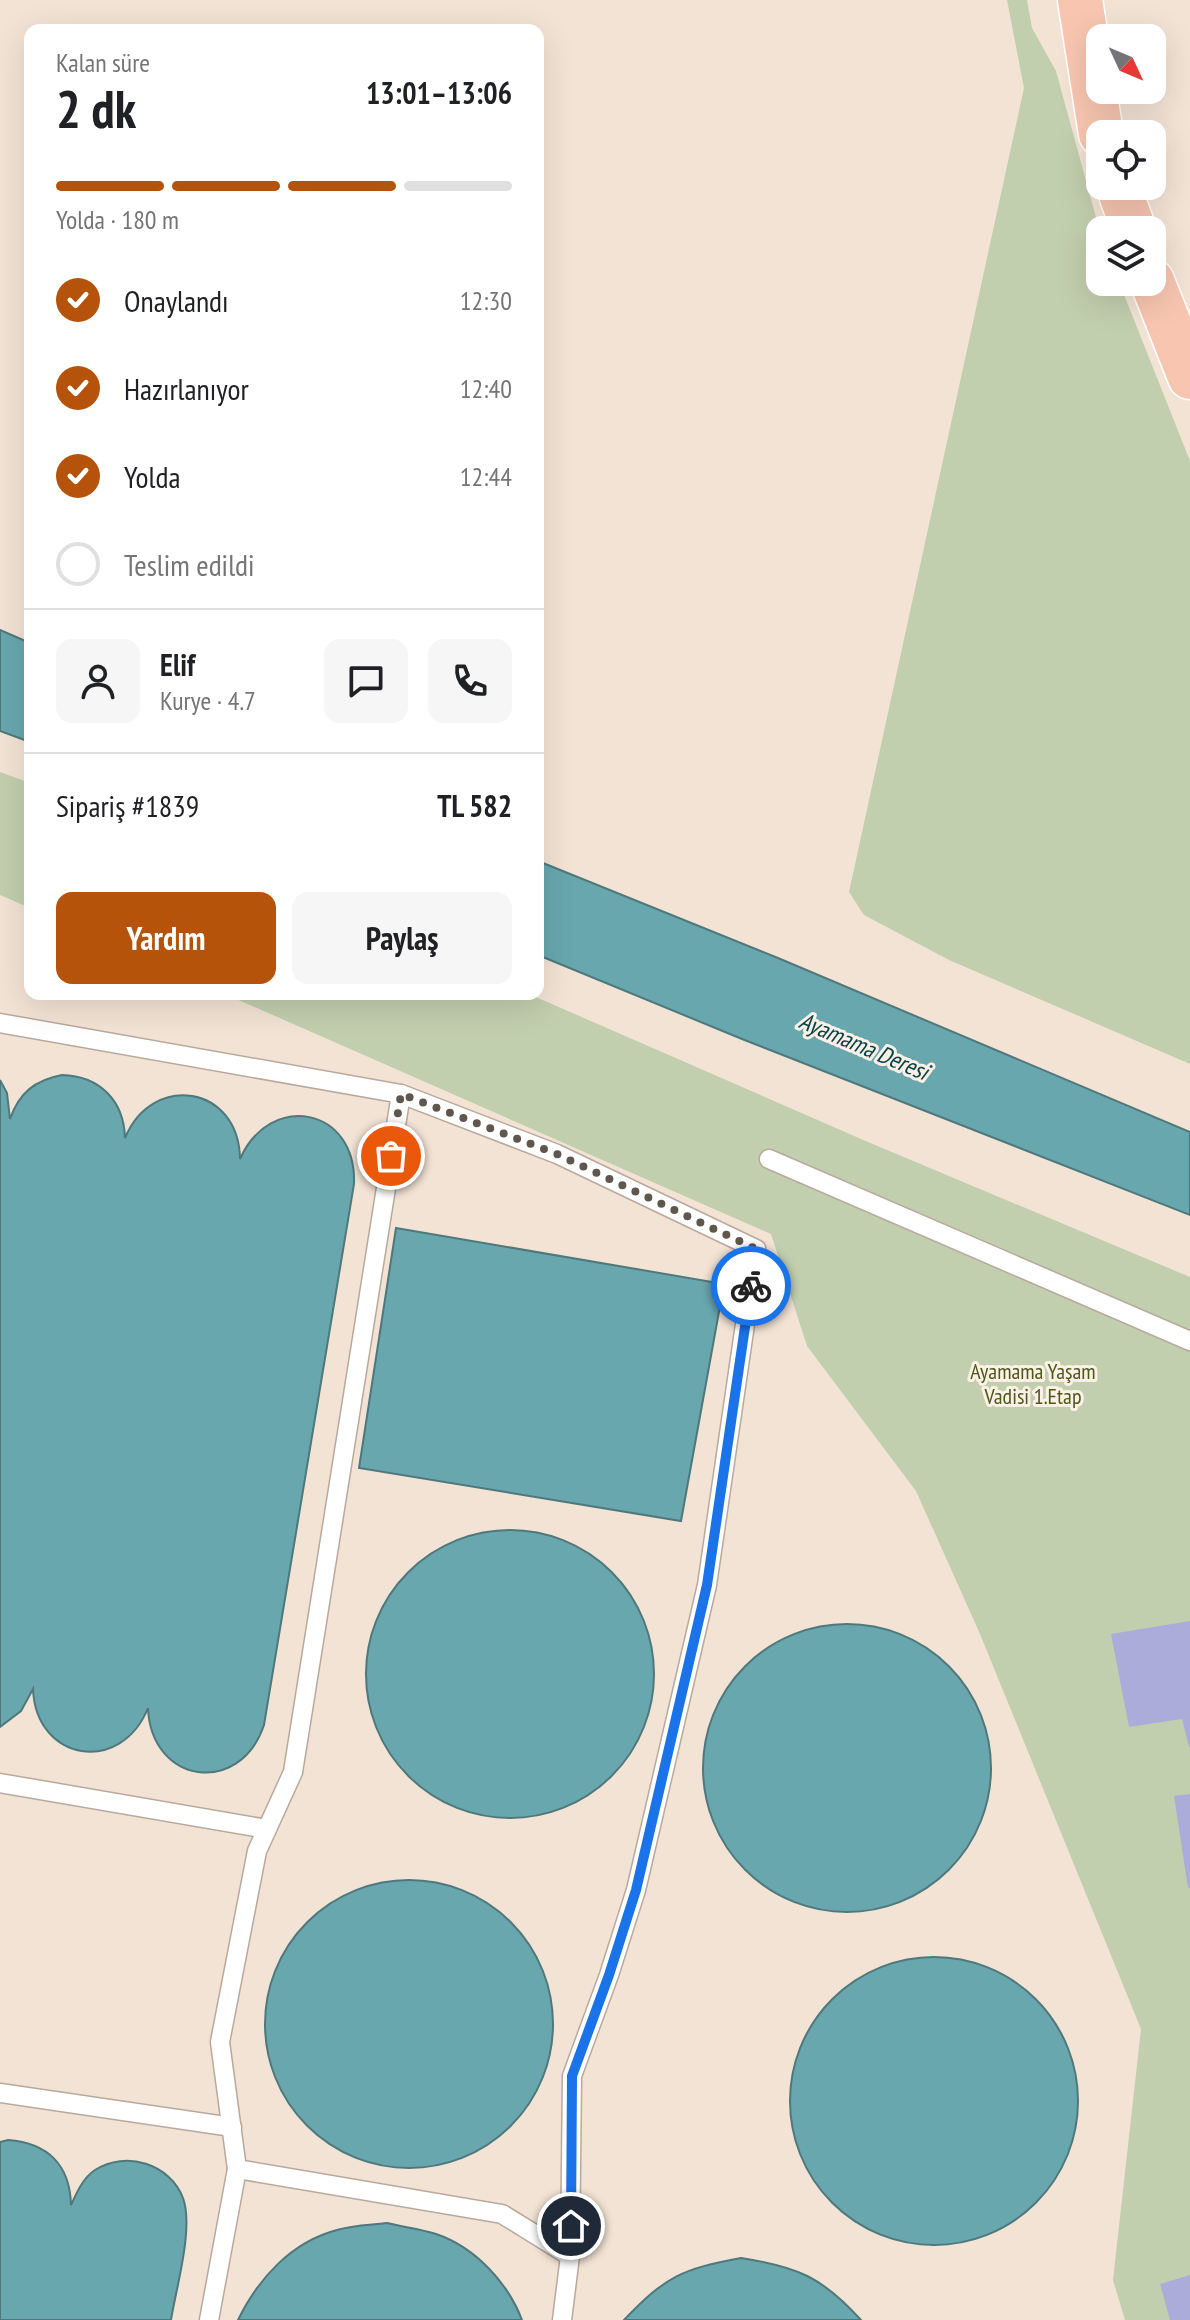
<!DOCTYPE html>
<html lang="tr">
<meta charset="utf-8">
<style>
:root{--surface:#fff;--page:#f6f6f6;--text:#202124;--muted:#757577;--line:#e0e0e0;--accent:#b45309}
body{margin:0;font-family:"PT Sans Narrow",sans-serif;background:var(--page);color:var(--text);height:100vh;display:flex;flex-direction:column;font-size:30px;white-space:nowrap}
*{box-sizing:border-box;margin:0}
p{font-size:26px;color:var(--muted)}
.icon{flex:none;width:44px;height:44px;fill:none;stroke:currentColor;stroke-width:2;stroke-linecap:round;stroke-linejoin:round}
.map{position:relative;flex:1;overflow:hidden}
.details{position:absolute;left:24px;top:24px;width:520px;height:976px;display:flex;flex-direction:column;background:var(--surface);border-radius:16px;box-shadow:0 8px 32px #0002}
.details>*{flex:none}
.needle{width:52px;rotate:134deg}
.fabs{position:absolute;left:1086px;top:24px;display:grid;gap:16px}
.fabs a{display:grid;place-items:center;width:80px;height:80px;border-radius:16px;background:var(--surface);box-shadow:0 8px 32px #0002;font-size:40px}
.pin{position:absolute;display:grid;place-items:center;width:68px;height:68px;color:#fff;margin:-34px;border:4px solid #fff;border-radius:50%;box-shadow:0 2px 8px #0007}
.courier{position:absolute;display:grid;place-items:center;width:80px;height:80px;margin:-40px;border:6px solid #1a73e8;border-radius:50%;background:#fff;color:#222;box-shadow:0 2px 10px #0007}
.head em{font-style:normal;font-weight:700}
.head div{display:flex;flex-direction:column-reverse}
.head{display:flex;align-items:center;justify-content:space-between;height:136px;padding:0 32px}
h1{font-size:52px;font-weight:700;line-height:60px}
.bar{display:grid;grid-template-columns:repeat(4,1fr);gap:12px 8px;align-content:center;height:96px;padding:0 32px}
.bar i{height:10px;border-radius:6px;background:var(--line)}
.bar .current{background:var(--accent)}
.bar p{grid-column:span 4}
.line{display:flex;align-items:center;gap:20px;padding:0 32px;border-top:2px solid var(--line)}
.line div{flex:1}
.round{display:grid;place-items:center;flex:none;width:84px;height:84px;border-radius:16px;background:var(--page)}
ol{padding:0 32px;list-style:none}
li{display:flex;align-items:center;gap:24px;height:88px}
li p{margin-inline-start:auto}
li .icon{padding:8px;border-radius:50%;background:var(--accent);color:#fff;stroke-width:4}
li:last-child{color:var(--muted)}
li i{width:44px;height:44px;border:4px solid var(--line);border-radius:50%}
.action{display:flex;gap:16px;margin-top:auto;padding:16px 32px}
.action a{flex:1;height:92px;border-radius:16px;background:var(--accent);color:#fff;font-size:32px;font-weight:700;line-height:92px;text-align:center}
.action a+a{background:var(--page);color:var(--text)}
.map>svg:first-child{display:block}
.green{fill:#c2cfae}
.water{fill:#68a7ae;stroke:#4e787c;stroke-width:2}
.building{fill:#abacda}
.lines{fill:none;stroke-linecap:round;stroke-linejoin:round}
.service-casing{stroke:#b9a99d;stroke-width:21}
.primary-casing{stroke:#fff;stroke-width:47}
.service{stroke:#fff;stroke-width:18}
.primary{stroke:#f8c6b0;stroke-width:44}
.done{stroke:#5f564e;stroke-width:8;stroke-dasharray:0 14.4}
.route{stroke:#1a73e8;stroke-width:10}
.labels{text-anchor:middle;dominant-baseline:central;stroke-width:6;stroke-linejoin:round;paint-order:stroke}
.park-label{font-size:22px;fill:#475b17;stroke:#fef0e6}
.water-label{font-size:24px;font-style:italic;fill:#064449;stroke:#fef0e6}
</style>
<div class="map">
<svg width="1190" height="2320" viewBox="0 0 1190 2320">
<rect width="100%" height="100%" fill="#f3e3d5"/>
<g class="green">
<polygon points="1007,0 1027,0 1032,28 1056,71 1100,232 1100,282 1119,282 1190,461 1190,1064 949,960 864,915 849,892 1024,88"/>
<polygon points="0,772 30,783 30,908 0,895"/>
<polygon points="225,994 529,994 868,1142 1190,1277 1190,2320 1125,2320 1113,2280 1141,2029 980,1634 916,1491 807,1346 771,1234"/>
</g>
<g class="water">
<polygon points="0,630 30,643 30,742 0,731"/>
<polygon points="538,861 778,958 1190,1132 1190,1215 742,1039 538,955"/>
<path d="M 62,1075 C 100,1076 124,1101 125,1138 C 152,1072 239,1085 240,1159 C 270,1091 357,1107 354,1184 L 264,1725 C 240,1797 151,1784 148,1708 C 121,1775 36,1762 33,1689 L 21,1711 L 0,1727 L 0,1080 L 7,1093 L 10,1119 C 19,1093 35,1080 62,1075 Z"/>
<polygon points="396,1228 724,1284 681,1521 359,1468"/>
<circle cx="510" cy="1674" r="144"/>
<circle cx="847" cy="1768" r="144"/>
<circle cx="409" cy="2024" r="144"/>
<circle cx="934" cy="2101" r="144"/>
<path d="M 8,2140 C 48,2143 70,2165 71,2205 C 77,2192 83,2178 95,2170 C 126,2150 170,2164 183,2198 C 194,2228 176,2288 171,2320 L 0,2320 L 0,2142 Z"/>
<path d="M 387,2223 C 403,2227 421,2229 436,2234 C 475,2247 508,2283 522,2320 L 238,2320 C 258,2279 291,2242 337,2230 C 353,2225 371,2225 387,2223 Z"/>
<path d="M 741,2258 C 798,2267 822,2277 861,2320 L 624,2320 C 666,2276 682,2269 741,2258 Z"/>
</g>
<g class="building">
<polygon points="1190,1621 1190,1747 1189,1747 1182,1719 1129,1727 1111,1634"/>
<polygon points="1190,1794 1190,1888 1188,1888 1174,1796"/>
<polygon points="1190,2275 1190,2320 1170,2320 1160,2284"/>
</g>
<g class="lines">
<defs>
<g id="service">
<polyline points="0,1023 401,1094 557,1154 756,1249 707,1585 636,1890 609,1975 572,2076 570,2256"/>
<polyline points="401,1094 293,1772 257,1851 220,2042 237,2169 502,2214 570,2256 562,2320"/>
<polyline points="769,1159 1190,1341"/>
<polyline points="0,1783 267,1829"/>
<polyline points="0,2093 232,2127"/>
<polyline points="209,2320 237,2169"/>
</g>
<g id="primary">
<polyline points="1080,0 1101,134"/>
<polyline points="1118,186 1134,230"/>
<polyline points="1152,281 1190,377"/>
</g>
</defs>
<use href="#service" class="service-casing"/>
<use href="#primary" class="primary-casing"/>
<use href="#service" class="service"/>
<use href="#primary" class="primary"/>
</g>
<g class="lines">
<polyline class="done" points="391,1156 401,1094 557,1154 756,1249 751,1286"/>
<polyline class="route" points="571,2226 572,2076 609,1975 636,1890 707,1585 751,1286"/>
</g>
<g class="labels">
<g class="park-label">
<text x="1033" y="1371">Ayamama Yaşam<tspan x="1033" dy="25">Vadisi 1.Etap</tspan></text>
</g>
<g class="water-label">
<text transform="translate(864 1046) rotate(23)">Ayamama Deresi</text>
</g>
</g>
</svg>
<div class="fabs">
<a><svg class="needle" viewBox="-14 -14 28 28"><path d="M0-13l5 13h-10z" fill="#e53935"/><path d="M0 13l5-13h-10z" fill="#757577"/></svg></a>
<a><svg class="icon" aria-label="locate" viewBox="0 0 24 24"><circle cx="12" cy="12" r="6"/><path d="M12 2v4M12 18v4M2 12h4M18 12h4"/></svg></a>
<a><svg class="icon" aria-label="layers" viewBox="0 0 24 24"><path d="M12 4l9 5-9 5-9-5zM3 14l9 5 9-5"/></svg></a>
</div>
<div class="pin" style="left:391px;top:1156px;background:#ea580c"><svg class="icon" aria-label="bag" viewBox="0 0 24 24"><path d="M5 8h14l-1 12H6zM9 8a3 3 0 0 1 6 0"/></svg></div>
<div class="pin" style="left:571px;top:2226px;background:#1f2937"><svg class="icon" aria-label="home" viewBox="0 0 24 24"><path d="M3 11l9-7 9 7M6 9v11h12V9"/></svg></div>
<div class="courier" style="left:751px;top:1286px"><svg class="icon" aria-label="bike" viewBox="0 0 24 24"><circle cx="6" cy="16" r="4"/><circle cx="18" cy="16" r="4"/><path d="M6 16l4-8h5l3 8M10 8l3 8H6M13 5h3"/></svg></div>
<section class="details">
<div class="head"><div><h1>2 dk</h1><p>Kalan süre</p></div><em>13:01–13:06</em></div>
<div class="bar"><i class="current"></i><i class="current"></i><i class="current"></i><i></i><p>Yolda · 180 m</p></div>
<ol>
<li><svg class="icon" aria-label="check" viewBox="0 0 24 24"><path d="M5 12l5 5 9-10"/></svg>Onaylandı<p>12:30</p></li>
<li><svg class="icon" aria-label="check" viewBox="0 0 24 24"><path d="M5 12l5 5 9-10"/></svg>Hazırlanıyor<p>12:40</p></li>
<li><svg class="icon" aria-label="check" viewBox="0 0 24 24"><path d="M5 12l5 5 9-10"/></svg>Yolda<p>12:44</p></li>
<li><i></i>Teslim edildi</li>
</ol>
<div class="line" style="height:144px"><a class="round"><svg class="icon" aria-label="person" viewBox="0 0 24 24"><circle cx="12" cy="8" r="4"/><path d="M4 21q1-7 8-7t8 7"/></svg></a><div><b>Elif</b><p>Kurye · 4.7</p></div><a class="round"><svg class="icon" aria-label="chat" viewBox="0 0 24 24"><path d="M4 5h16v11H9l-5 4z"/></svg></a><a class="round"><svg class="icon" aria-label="phone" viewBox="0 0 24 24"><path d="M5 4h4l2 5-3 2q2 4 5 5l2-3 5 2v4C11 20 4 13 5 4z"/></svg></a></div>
<div class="line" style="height:104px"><div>Sipariş #1839</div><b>TL 582</b></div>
<div class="action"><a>Yardım</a><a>Paylaş</a></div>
</section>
</div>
